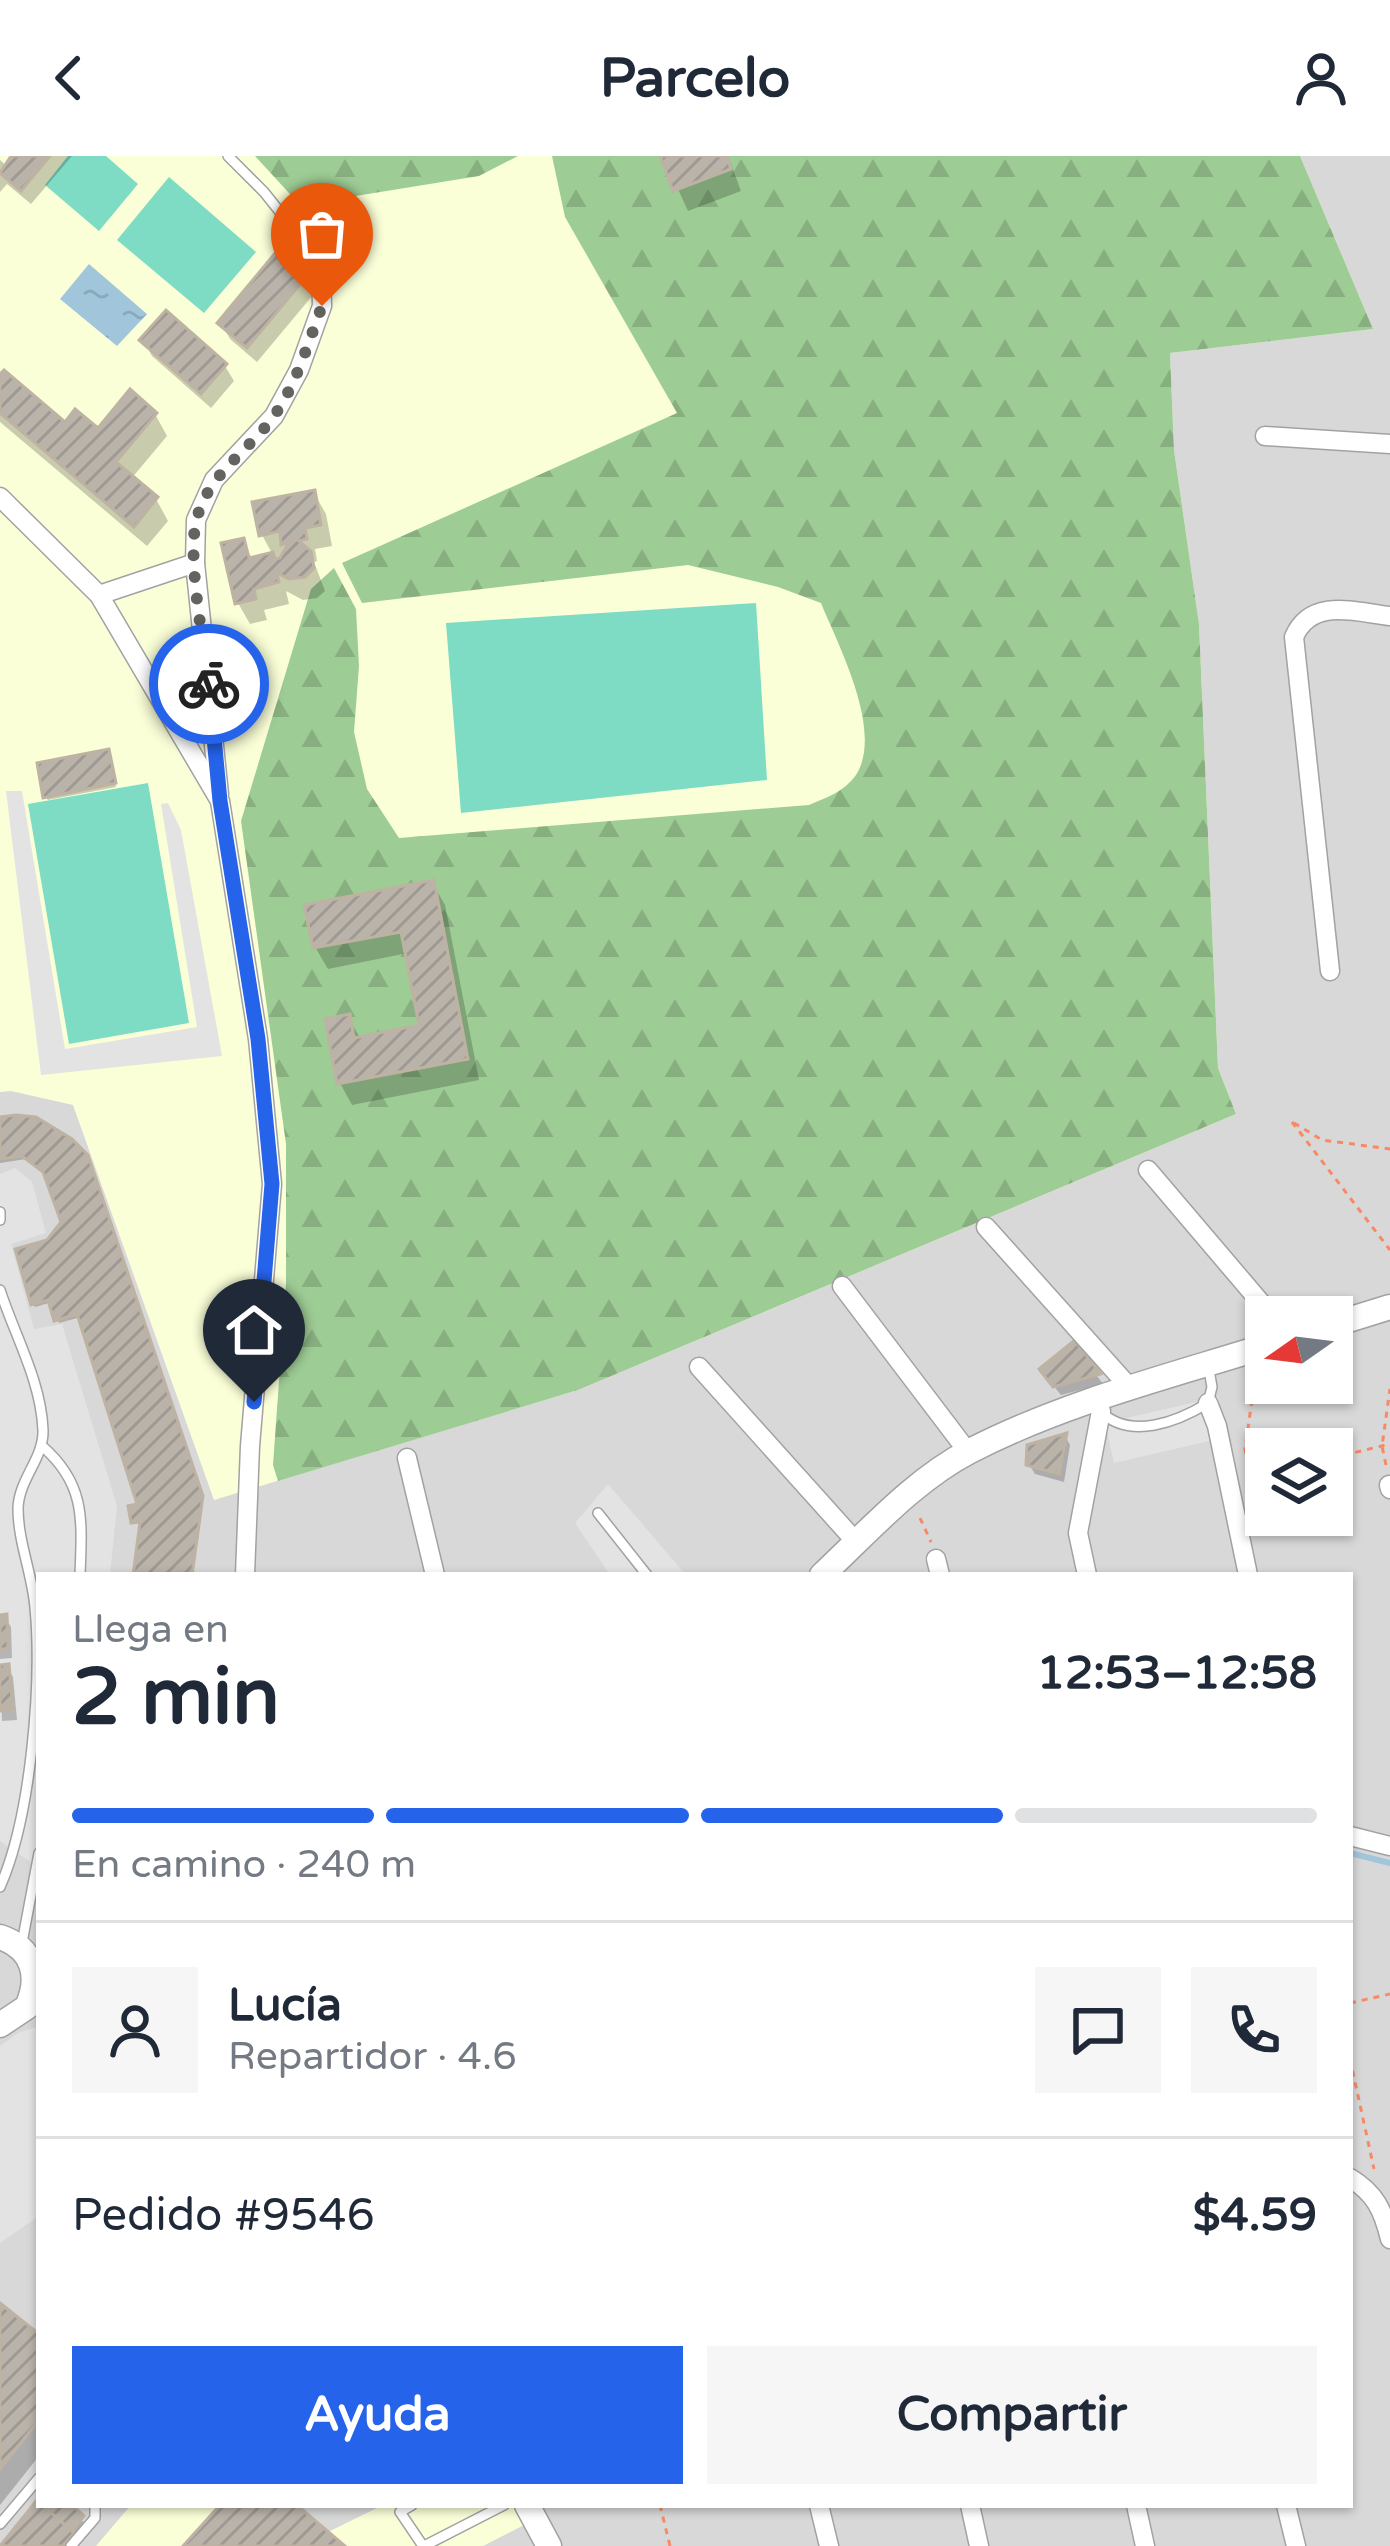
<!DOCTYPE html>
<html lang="es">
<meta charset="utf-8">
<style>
:root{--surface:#fff;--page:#f6f6f7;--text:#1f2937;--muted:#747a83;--line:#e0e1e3;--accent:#2563eb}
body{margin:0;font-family:"Varela Round",sans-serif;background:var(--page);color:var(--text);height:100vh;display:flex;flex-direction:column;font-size:45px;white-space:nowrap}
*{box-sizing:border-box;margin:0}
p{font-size:39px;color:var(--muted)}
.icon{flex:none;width:66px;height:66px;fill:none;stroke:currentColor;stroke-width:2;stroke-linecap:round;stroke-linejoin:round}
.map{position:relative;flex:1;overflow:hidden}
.details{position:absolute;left:36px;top:1416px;width:1317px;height:936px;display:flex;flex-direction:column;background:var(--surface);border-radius:0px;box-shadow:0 3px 9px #0004}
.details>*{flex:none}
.needle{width:78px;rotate:256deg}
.fabs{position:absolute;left:1245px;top:1140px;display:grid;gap:24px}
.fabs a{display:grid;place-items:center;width:108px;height:108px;border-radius:0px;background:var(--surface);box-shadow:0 3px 9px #0004;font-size:60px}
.pin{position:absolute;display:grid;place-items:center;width:102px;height:102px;color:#fff;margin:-123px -51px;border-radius:50% 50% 50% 0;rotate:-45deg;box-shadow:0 0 12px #0007}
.pin .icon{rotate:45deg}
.courier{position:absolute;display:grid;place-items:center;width:120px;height:120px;margin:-60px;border:9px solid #2563eb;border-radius:50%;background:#fff;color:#222;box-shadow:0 3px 15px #0007}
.overview em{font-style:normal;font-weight:800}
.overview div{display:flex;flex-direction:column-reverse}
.overview{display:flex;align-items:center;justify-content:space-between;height:204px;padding:0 36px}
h1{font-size:78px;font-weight:800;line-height:90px}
.bar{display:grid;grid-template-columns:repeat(4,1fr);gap:18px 12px;align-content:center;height:144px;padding:0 36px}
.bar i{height:15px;border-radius:9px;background:var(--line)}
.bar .active{background:var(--accent)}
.bar p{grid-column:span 4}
.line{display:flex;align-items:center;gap:30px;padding:0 36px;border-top:3px solid var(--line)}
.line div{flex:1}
.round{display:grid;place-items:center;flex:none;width:126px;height:126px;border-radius:0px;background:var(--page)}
.button{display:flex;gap:24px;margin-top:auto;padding:24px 36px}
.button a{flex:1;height:138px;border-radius:0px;background:var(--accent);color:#fff;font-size:48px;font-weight:800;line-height:138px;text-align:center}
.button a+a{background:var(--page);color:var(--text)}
header{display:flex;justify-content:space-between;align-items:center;height:156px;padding:0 36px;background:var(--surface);font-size:54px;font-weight:800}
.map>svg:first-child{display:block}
.residential{fill:#d9d8d8;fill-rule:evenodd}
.education{fill:#faffd8}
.forest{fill:url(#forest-firs)}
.pitch{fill:#7edcc4}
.parking{fill:#e3e3e3}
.water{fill:url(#water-ripples)}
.shadow{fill:#0003}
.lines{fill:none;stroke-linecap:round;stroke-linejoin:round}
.stream{stroke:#a1c6db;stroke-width:6}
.building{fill:url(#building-hatch);stroke:#beb3a3;stroke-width:3}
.service-casing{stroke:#a2a2a2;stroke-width:12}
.minor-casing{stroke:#a2a2a2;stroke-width:21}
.tertiary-casing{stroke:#a2a2a2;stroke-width:27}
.path{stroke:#f88966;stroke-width:3;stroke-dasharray:6 6;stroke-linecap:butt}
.service{stroke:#fff;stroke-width:9}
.minor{stroke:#fff;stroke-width:18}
.tertiary{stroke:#fff;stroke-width:24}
.done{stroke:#646360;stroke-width:12;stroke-dasharray:0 21.6}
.route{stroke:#2563eb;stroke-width:15}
</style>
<header><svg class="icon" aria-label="back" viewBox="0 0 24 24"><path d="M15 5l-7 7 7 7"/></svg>Parcelo<svg class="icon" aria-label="person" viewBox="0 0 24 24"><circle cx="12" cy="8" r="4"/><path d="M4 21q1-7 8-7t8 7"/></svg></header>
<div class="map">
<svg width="1390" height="2390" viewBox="0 0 1390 2390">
<defs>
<pattern id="forest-firs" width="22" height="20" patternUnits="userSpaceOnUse" patternTransform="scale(3)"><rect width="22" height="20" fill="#9ecc95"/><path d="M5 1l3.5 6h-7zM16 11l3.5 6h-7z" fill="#88af80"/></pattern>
<pattern id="water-ripples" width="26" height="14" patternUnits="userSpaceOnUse" patternTransform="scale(3)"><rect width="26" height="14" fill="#a1c6db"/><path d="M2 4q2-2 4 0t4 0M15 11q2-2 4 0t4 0" fill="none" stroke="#8aaabb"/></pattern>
<pattern id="building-hatch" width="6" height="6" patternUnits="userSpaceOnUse" patternTransform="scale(3)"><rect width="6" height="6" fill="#b9b3aa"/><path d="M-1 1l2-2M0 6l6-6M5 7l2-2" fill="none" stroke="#9e9992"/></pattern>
</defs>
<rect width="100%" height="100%" fill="#edeae1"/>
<path class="residential" d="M 0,0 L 1390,0 L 1390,2390 L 0,2390 ZM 1266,1161 L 1332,1161 L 1332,1227 L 1266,1227 ZM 1266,1293 L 1332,1293 L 1332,1359 L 1266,1359 ZM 39,1419 L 1350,1419 L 1350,2349 L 39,2349 Z"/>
<g class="education">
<polygon points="0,0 1300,0 1373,173 1170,197 1174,294 1199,468 1218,912 1236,958 578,1234 214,1344 73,949 11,935 0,936"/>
<polygon points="131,2349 296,2349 328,2376 383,2349 512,2349 524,2369 483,2390 96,2390"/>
</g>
<g class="forest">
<polygon points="255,0 518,0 479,20 300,49"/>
<path d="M 552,0 L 1300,0 L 1373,173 L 1170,197 L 1174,294 L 1199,468 L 1218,912 L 1236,958 L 578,1234 L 278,1325 L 273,1309 L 286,1127 L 286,988 L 241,665 L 311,433 L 334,412 L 356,453 L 359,510 L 354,576 L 367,633 L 399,682 L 809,649 C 826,642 845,635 856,619 C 884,575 838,489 821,447 L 778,431 L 688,409 L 362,447 L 342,407 L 677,257 L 565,61 Z"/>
</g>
<g class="pitch">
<polygon points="68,0 106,0 138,28 99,75 45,29"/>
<polygon points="169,21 256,96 204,157 117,84"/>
<polygon points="756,447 767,624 461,657 446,467"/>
<polygon points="148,627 189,867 69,888 28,648"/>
</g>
<g class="parking">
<polygon points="6,635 22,635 65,893 197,871 161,648 168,647 181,674 222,900 41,919"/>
<polygon points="15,1012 32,1026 46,1077 11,1088 34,1173 62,1168 117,1350 110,1419 39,1419 39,1712 0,1685 0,1018"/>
<polygon points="1218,1241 1227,1281 1114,1307 1105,1267"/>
<polygon points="608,1328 686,1419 610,1419 575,1367"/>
<polygon points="39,1870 39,2060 0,2087 0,1890 18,1877"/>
</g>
<polygon class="water" points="89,108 147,158 117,190 60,143"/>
<g class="shadow">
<polygon points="15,0 72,0 31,48 7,28 0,36 0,4 7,10"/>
<polygon points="663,0 728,0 741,35 688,55"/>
<polygon points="308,117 318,133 257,206 230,183 221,167"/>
<polygon points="143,184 225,210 234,225 211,252 152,200"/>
<polygon points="0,223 65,270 98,276 155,258 167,280 131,323 156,343 168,365 147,390 0,266"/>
<polygon points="314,337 326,358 332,390 315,393 317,405 314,406 325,435 317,442 303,444 286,435 289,448 264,454 267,464 250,468 238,447 242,385 253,404 273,399 262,379"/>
<polygon points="109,600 116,631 48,644 45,641"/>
<polygon points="433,728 445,749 479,924 352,949 340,927 348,862 361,883 422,871 408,797 328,813 315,791"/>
<polygon points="0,964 89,1006 203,1347 193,1419 136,1419 142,1369 134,1366 141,1351 81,1161 59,1167 52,1146 35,1151 33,1148 49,1086 64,1066 47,1018 26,1003 0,1007"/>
<polygon points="1074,1189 1103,1228 1061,1239 1048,1223"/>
<polygon points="1065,1280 1070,1289 1064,1326 1035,1318 1029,1308"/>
<polygon points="5,1461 11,1471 12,1502 0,1503 0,1462"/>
<polygon points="7,1511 13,1521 17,1564 2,1565 0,1512"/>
<polygon points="0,2151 39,2182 39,2300 0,2349"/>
<polygon points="53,2349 68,2349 88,2371 68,2390 2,2390 56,2364 50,2353"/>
</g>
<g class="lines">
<polyline class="stream" points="1350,1697 1390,1707"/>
</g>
<g class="building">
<polygon points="11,0 50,0 21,35 0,17"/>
<polygon points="660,0 727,0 731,13 673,35"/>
<polygon points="281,90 311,115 247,192 217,167"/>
<polygon points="166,154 227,208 201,238 139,184"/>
<polygon points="4,214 65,266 75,253 98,272 130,233 157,257 116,306 158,341 134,371 0,257 0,218"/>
<polygon points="315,334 321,369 305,372 307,383 299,385 311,395 314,412 305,421 289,423 277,417 279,426 254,433 256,443 235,448 221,387 244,382 249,402 273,396 275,403 280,402 289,386 281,389 280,375 259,380 252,346"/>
<polygon points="109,593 116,627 43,642 37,607"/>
<polygon points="434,724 468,903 337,928 325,863 350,858 354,882 419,869 401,776 313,792 304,749"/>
<polygon points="16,959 36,961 72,983 88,999 203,1340 192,1419 133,1419 140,1366 131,1367 128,1350 137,1348 77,1158 54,1165 48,1144 31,1149 15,1093 47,1084 61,1066 43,1016 22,1000 0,1003 0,961"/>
<polygon points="1075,1184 1101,1218 1053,1231 1039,1213"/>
<polygon points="1067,1277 1059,1318 1026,1309 1027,1289"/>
<polygon points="7,1458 8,1493 0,1493 0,1459"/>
<polygon points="9,1508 13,1554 0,1555 0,1509"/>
<polygon points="0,2147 39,2178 39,2264 0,2313"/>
<polygon points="37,2344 74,2377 63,2390 0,2390"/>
<polygon points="49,2349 72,2349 84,2360 72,2375 46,2352"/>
<polygon points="220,2349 297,2349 345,2390 183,2390"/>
</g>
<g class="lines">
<defs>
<g id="service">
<polyline points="228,0 264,36 304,86"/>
<polyline points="0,1056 0,1064"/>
<path d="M 0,1134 C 15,1180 41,1225 43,1274 C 44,1302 19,1323 18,1352 C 18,1386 32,1417 35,1451 C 42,1528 31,1661 0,1731"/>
<path d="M 1101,1256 C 1131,1284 1177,1266 1208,1247 L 1212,1231 L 1208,1208"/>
<path d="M 42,1290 C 86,1328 82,1364 80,1419"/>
<polyline points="598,1357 647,1419"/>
<polyline points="21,1792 39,1697"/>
<polyline points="412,2349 400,2356 423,2390"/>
<polyline points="0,2368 39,2322"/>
<polyline points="71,2390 95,2362 95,2349"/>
<polyline points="424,2390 504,2349"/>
</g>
<g id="minor">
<polyline points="1265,280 1390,288"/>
<polyline points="0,341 99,439 220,645 258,883 272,1028 250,1290 245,1419"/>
<polyline points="99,439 195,407"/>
<polyline points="219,638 195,407 196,364 214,324 274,260 299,214 322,150 321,115 304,87"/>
<path d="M 1330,815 L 1294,481 C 1311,441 1355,456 1390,460"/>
<polyline points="1148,1014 1273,1161"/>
<polyline points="986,1071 1131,1233"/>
<polyline points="842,1130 968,1296"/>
<polyline points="699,1211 857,1387"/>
<polyline points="1208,1247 1217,1270 1248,1419"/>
<polyline points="407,1302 435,1419"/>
<polyline points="1389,1329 1390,1333"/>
<polyline points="936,1403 940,1419"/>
<polyline points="1087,1419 1078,1377 1101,1255"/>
<polyline points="1350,1680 1390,1690"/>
<path d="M 1350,2022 C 1375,2037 1383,2054 1390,2083"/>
<polyline points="819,2349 829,2390"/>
<polyline points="970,2349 979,2390"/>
<polyline points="1136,2349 1145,2390"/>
<polyline points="1286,2349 1296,2390"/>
</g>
<g id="tertiary">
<polyline points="1332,1169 1390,1151"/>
<path d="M 822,1419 C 868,1376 914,1324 970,1295 C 1063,1247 1167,1221 1266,1190"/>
<path d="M 0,1781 C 33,1792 41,1820 27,1851 L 0,1869"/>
<polyline points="527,2349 549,2390"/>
</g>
</defs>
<use href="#service" class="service-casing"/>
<use href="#minor" class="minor-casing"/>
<use href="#tertiary" class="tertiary-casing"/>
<g class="path">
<polyline points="1292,966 1390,1094"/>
<polyline points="1294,967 1322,984 1390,993"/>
<polyline points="1295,1160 1314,1153"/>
<polyline points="1332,1302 1390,1288"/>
<polyline points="1386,1309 1382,1290 1390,1233"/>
<polyline points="1250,1321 1245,1293 1256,1216"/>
<polyline points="1248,1322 1266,1317"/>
<polyline points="920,1362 931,1386"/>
<polyline points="1350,1847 1390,1838"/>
<polyline points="1350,1903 1374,2013"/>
<polyline points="660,2349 670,2390"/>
</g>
<use href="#service" class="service"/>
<use href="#minor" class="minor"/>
<use href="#tertiary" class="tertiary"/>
</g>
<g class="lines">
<path class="done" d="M 209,528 C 204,487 186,400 197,362 C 209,317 248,296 274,260 C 297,227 308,187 322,150"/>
<polyline class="route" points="209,528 220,645 258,883 272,1028 254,1246"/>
</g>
</svg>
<div class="fabs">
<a><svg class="needle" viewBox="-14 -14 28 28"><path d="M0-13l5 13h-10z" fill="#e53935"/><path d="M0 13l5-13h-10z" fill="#747a83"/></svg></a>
<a><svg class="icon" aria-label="layers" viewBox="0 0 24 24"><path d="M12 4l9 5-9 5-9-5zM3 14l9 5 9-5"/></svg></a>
</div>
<div class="pin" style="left:322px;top:150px;background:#ea580c"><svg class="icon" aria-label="bag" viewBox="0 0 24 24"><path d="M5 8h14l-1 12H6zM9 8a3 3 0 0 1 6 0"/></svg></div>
<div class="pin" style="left:254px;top:1246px;background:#1f2937"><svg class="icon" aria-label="home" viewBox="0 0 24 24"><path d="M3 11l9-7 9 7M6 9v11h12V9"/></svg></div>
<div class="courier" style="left:209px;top:528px"><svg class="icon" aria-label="bike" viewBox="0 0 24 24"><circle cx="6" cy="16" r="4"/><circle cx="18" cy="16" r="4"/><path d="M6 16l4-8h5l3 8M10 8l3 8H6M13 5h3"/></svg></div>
<section class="details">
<div class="overview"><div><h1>2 min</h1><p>Llega en</p></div><em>12:53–12:58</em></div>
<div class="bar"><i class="active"></i><i class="active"></i><i class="active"></i><i></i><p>En camino · 240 m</p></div>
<div class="line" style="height:216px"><a class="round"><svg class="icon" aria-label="person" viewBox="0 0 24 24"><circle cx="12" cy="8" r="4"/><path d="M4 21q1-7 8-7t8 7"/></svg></a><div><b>Lucía</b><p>Repartidor · 4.6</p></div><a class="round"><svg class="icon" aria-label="chat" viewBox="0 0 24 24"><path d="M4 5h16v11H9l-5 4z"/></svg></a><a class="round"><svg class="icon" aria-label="phone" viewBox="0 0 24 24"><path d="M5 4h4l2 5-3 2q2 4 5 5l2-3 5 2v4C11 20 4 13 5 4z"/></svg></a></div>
<div class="line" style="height:156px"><div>Pedido #9546</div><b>$4.59</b></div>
<div class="button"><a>Ayuda</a><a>Compartir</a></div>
</section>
</div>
